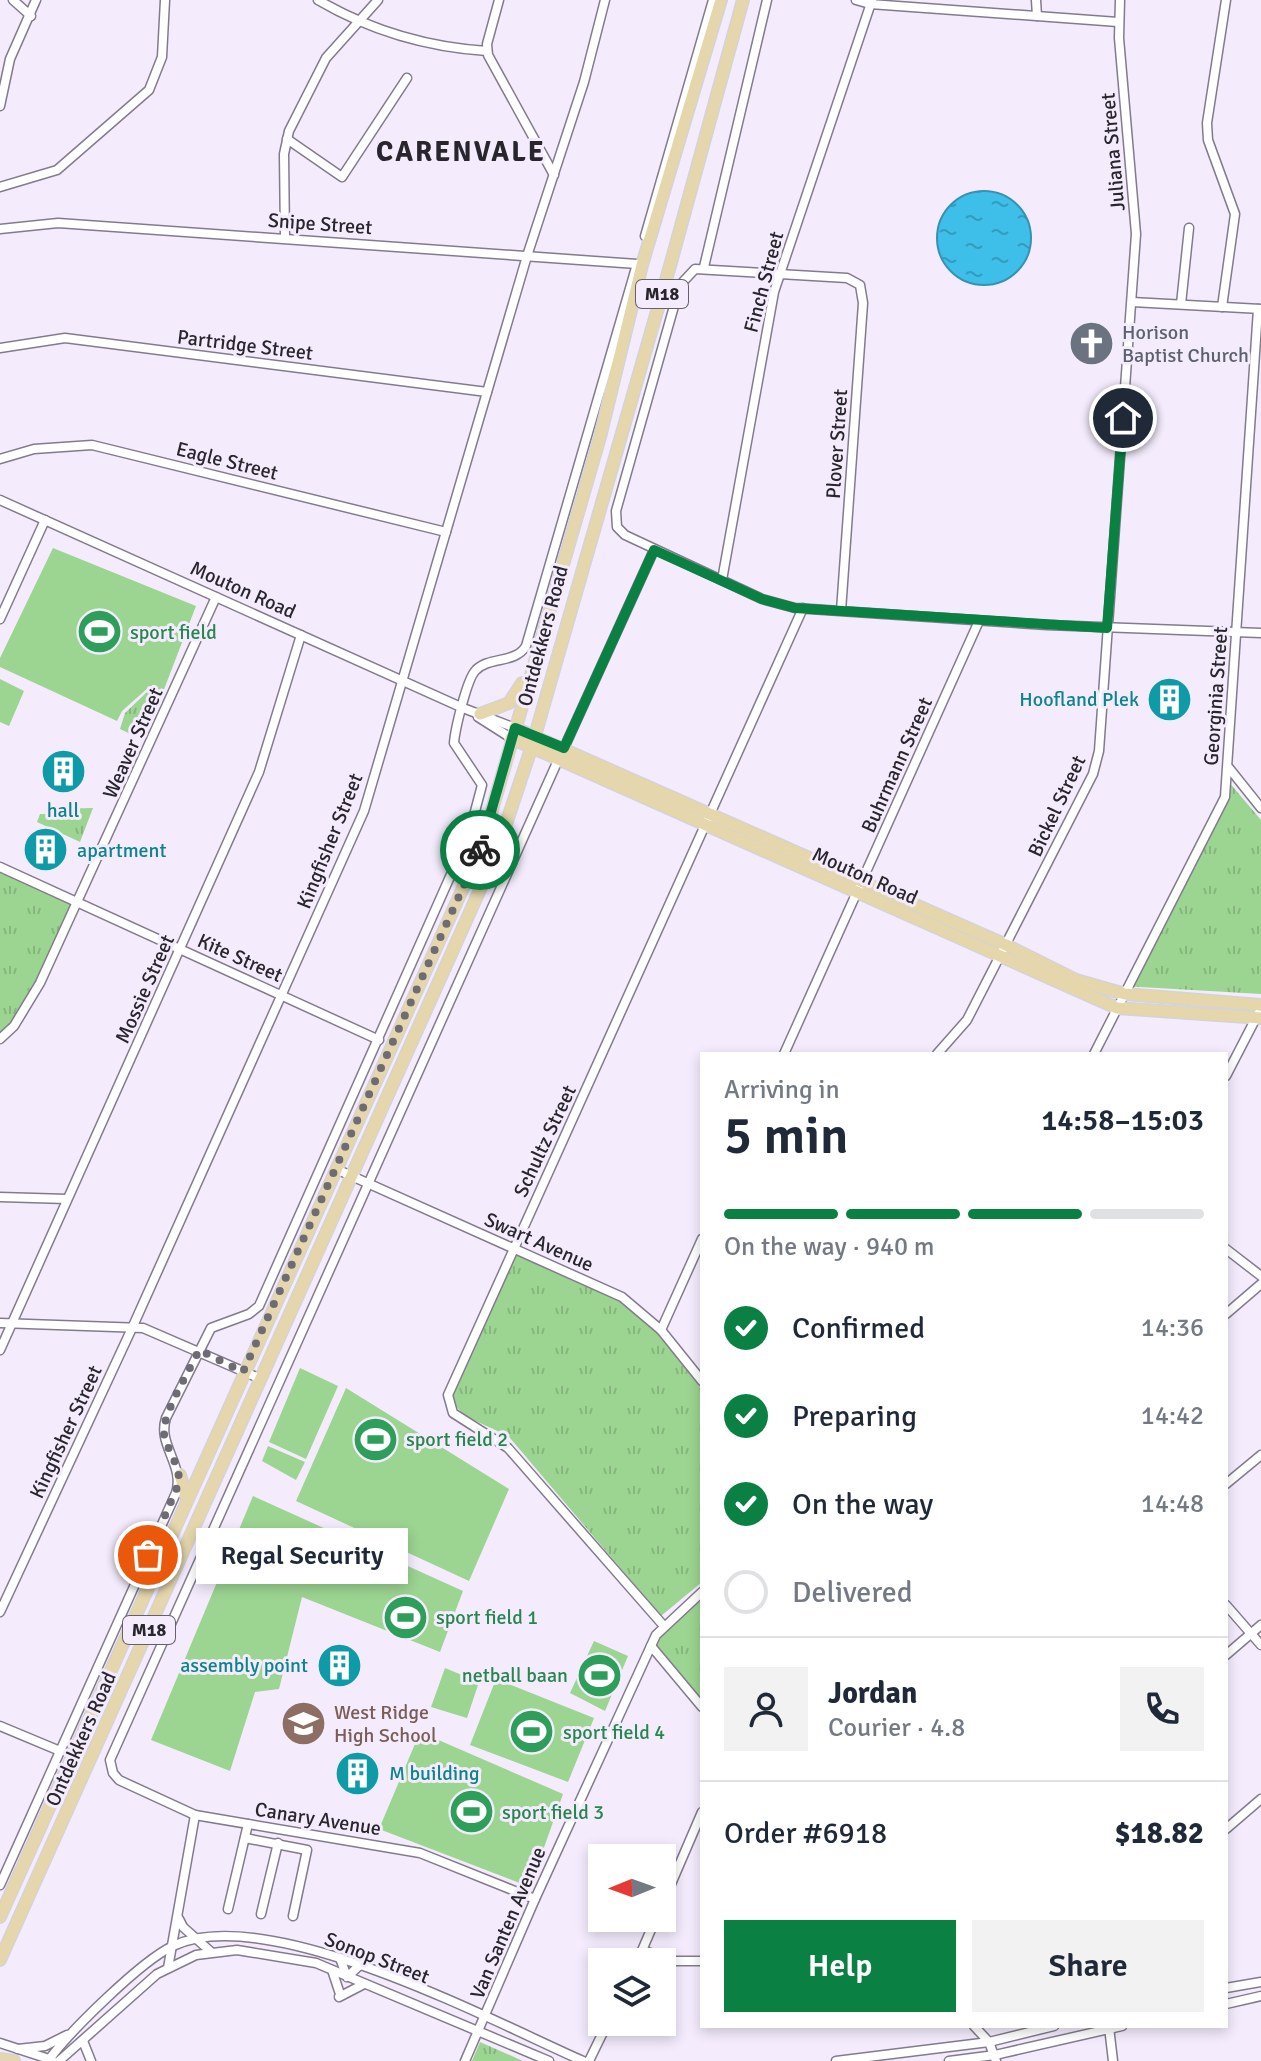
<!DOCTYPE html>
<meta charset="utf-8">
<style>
:root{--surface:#fff;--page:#f2f2f3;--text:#1f2937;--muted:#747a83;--line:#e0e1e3;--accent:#0b8043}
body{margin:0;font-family:Signika,sans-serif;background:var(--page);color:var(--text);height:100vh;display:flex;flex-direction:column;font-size:30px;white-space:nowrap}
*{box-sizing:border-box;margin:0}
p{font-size:26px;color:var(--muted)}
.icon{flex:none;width:44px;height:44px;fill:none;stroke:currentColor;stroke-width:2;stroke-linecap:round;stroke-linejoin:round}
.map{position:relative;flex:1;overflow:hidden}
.side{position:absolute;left:700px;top:1052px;width:528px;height:976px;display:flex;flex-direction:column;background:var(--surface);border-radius:0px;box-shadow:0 4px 12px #0003}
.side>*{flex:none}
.needle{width:52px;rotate:269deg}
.fabs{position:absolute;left:588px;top:1844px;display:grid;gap:16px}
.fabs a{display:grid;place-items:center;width:88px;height:88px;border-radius:0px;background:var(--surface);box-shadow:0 4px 12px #0003;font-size:40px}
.pin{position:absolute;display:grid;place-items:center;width:68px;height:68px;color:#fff;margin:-34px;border:4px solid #fff;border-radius:50%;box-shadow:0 2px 8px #0007}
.courier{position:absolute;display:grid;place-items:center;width:80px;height:80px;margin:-40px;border:6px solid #0b8043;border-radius:50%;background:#fff;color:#222;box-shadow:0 2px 10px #0007}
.bubble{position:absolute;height:56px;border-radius:0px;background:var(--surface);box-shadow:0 4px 12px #0003;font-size:26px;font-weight:600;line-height:56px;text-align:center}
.overview em{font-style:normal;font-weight:600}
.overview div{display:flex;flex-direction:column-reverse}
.overview{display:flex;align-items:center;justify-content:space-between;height:136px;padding:0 24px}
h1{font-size:52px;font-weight:600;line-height:60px}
.bar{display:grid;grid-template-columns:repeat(4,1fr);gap:12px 8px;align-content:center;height:96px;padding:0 24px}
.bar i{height:10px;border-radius:6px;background:var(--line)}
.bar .current{background:var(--accent)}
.bar p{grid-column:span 4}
.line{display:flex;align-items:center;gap:20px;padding:0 24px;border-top:2px solid var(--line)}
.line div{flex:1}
.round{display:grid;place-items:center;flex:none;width:84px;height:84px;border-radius:0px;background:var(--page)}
ol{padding:0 24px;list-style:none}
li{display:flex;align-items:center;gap:24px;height:88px}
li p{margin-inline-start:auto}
li .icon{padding:8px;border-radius:50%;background:var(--accent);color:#fff;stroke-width:4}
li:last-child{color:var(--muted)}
li i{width:44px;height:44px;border:4px solid var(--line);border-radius:50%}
.button{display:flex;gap:16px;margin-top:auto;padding:16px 24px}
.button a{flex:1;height:92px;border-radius:0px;background:var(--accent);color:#fff;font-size:32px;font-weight:600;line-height:92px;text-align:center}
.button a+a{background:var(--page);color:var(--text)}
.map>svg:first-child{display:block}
.grass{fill:#9cd491}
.park{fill:url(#park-tufts)}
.water{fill:url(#water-ripples);stroke:#3791b0;stroke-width:2}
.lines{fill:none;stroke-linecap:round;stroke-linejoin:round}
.minor-casing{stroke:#837b8d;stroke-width:11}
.major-casing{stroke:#d4d3d5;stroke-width:14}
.minor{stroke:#fff;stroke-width:8}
.major{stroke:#e5d7ab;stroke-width:11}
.done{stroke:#6f6b75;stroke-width:8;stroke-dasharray:0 14.4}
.route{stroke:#0b8043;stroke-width:10}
.labels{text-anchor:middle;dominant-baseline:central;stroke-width:6;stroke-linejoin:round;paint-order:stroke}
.shield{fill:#f4ecfd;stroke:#65616b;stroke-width:2}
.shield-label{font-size:18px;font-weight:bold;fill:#28252c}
.street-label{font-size:20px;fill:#28252c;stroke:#f4ecfd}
.worship-label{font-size:20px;fill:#5b616d;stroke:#f4ecfd;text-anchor:start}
.leisure-label{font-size:20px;fill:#27864d;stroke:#f4ecfd;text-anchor:start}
.culture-label{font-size:20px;fill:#0d838f;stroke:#f4ecfd;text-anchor:end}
.education-label{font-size:20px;fill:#785e54;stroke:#f4ecfd;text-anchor:start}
.district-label{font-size:28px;font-weight:bold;letter-spacing:2px;fill:#28252c;stroke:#f4ecfd}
</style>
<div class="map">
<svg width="1261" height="2061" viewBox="0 0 1261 2061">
<defs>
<pattern id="park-tufts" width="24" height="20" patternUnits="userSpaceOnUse" patternTransform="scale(2)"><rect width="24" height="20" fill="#9cd491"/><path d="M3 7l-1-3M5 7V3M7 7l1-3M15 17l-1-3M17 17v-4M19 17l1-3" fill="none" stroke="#86b67d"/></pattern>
<pattern id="water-ripples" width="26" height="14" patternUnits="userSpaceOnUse" patternTransform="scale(2)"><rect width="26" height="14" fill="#3ebfe9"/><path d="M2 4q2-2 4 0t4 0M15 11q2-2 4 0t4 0" fill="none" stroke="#349bbd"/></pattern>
</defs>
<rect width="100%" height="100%" fill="#f4ecfd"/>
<g class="grass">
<polygon points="53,548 196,606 163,692 149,687 122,711 117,721 0,667 0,658"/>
<polygon points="0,679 24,691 9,726 0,722"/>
<polygon points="300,1368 338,1386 306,1459 269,1442"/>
<polygon points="346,1388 509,1489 469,1581 296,1501"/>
<polygon points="268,1446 305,1462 296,1480 262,1461"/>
<polygon points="253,1496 463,1591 440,1652 302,1597 279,1689 255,1692 230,1771 151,1740"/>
<polygon points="594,1641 628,1656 605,1711 570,1693"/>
<polygon points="445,1668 479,1682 467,1718 431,1707"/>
<polygon points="496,1679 594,1718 568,1782 470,1745"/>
<polygon points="420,1732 563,1794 530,1887 379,1829"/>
</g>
<g class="park">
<polygon points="147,692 160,695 141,739 120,729 125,713"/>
<polygon points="1228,781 1261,820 1261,994 1123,986"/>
<polygon points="93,808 80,842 37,822 40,814 47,814 48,809"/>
<polygon points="0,867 79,903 32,1001 0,1039"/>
<path d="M 518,1249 L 622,1298 L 660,1331 L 702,1383 L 702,1582 L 661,1616 L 510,1438 C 489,1424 460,1420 450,1397 Z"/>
<polygon points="702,1600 702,1704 648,1643 652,1634"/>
<polygon points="480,2042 523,2061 472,2061"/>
</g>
<circle class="water" cx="984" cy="238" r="47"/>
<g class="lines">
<defs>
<g id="minor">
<polyline points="13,0 31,16"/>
<path d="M 318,0 C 371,31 425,47 487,51"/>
<polyline points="499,0 487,44 488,55 554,175"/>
<polyline points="856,0 870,4 1118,22"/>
<polyline points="1036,0 1037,16"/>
<polyline points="0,106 10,59 36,0"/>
<polyline points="287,139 342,177 407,78"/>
<polyline points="0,187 57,170 149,90 162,57 165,0"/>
<polyline points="0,229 58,223 637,264"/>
<polyline points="645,236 713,0"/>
<polyline points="285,238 284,154 289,131 326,58 378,0"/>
<polyline points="704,267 767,0"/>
<polyline points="1132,302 1261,309"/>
<polyline points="1181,304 1189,228"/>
<polyline points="1222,307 1235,214 1208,140 1207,123 1226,0"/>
<polyline points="0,348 65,338 487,392"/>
<polyline points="0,459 34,449 92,445 446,532"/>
<polyline points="0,500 463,708 515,728"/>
<polyline points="722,580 774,292 872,0"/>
<polyline points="841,611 863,303 860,285 847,278 695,269 680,285 616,511 617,527 625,535 762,599 795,608 1047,625 1261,633"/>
<polyline points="0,619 45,520"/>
<polyline points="478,717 511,738"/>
<polyline points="564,748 654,550"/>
<polyline points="1229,768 1261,808"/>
<polyline points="0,867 379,1040"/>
<polyline points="0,1039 14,1026 40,983 216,597"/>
<polyline points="784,1054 979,621"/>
<polyline points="937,1054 967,1020 1093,774 1099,751 1136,234 1119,38 1120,0"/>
<polyline points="1094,1054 1225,797 1258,309"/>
<polyline points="1226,1076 1258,1014"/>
<polyline points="336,1169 622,1297 661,1330 702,1381"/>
<polyline points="0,1197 67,1199"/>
<polyline points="1226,1249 1261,1276"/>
<polyline points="1226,1314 1261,1284"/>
<polyline points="0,1323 143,1328 261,1379"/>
<polyline points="661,1330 702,1239"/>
<polyline points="0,1350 259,772 301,635"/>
<polyline points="1226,1484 1261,1455"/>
<polyline points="1226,1605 1261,1645"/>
<polyline points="0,1612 133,1326 364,811 527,256 584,82 605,0"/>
<polyline points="663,1625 508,1448 453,1413 448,1395 803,608"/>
<polyline points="651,1646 702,1707"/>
<polyline points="1226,1655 1261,1625"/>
<polyline points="0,1726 60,1751"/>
<polyline points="1226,1829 1261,1799"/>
<polyline points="245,1838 307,1850 293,1916"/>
<path d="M 0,1885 L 176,1493 C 185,1465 157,1445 166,1418 L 211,1328 L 249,1314 L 259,1306 L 469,834 L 482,785 L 454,743 C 455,730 467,678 476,670 C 490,656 515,664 526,646 L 637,264"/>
<polyline points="535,1899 420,1853 195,1815 119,1780 113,1773 110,1760 559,758"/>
<polyline points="662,1905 702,1812"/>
<polyline points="228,1909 248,1824"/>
<polyline points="261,1914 278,1843"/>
<polyline points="179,1919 183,1927 210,1951"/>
<polyline points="643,1950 671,1961 702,1961"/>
<polyline points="340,1958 347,1977 360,1965"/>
<polyline points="637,1962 656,1918"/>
<polyline points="168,1968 195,1815"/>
<polyline points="332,1970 340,1994"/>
<polyline points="1226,1988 1261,1982"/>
<polyline points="339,1997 364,1984"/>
<polyline points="1226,2004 1261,1996"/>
<polyline points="974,2026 989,2042 996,2061"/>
<polyline points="1109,2027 1113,2061"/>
<polyline points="83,2041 91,2061"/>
<polyline points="0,2043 52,2060"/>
<polyline points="18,2049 45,2046 67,2035"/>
<path d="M 48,2061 C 69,2032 141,1961 173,1946 C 267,1901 492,2021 583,2061"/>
<polyline points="59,2061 157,1974 196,1955 237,1950 316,1963 549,2061"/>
<polyline points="465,2061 535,1899 656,1635 702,1592"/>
<polyline points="589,2061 608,2022"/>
<polyline points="836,2061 989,2042 1054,2026"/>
<polyline points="949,2061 995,2055 1122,2026"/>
</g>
<g id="major">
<polyline points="480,714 509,703 522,683"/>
<polyline points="515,728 1006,945 1076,980 1125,994 1261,1005"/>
<polyline points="511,738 1117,1008 1261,1018"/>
<polyline points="180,1475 187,1499"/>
<polyline points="0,1917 481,848 600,437 642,265 721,0"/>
<polyline points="0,1960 496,854 532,746 670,266 743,0"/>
<polyline points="0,2059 14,2061"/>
</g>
</defs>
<use href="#minor" class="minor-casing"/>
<use href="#major" class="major-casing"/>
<use href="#minor" class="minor"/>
<use href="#major" class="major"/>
</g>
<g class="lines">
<path class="done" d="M 148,1555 L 179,1483 C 180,1464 167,1451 164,1434 C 161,1416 191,1368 199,1350 L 243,1372 L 480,850"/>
<polyline class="route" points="480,850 515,728 564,748 654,550 762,599 795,608 1107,628 1123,418"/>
</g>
<defs>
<symbol id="church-disc" viewBox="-11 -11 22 22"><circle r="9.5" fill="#6b7280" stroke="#f4ecfd"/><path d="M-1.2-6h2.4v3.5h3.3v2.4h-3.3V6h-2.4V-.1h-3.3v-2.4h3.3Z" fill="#fff"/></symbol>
<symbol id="stadium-disc" viewBox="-11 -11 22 22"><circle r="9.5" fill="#2e9e5b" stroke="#f4ecfd"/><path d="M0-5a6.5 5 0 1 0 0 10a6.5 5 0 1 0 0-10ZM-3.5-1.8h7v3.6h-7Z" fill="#fff"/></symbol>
<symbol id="building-disc" viewBox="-11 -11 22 22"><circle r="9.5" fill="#0f9aa8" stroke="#f4ecfd"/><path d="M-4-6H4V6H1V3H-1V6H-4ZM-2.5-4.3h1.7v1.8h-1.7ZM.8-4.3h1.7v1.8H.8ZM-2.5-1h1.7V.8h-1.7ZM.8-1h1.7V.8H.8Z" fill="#fff"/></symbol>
<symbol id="school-disc" viewBox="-11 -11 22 22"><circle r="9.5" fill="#8d6e63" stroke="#f4ecfd"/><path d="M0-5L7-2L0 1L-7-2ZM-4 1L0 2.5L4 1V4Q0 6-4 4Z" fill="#fff"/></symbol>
</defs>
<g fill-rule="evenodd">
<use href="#church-disc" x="1066" y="318" width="51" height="51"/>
<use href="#stadium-disc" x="74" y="606" width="51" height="51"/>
<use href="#building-disc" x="1144" y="674" width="51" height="51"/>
<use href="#building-disc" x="38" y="746" width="51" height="51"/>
<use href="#building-disc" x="20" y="824" width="51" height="51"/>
<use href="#stadium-disc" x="350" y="1414" width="51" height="51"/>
<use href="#stadium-disc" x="380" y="1592" width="51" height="51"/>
<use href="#building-disc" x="314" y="1640" width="51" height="51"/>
<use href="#stadium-disc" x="574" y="1650" width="51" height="51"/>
<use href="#school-disc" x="278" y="1698" width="51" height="51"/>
<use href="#stadium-disc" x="506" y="1706" width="51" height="51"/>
<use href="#building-disc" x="332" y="1748" width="51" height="51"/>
<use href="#stadium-disc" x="446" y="1786" width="51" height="51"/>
</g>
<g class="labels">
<g class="shield">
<rect x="636" y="280" width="52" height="28" rx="6"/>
<rect x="123" y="1616" width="52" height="28" rx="6"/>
</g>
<g class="shield-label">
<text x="662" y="294">M18</text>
<text x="149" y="1630">M18</text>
</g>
<g class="street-label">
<text transform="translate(1113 152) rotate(-95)">Juliana Street</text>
<text transform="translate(320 224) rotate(4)">Snipe Street</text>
<text transform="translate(764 282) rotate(-75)">Finch Street</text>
<text transform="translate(245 345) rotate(7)">Partridge Street</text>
<text transform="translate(837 444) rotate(-86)">Plover Street</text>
<text transform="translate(227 461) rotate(14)">Eagle Street</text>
<text transform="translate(243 590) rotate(24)">Mouton Road</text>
<text transform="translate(543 636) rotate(-75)">Ontdekkers Road</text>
<text transform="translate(1216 696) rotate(-86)">Georginia Street</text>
<text transform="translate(133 743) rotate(-66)">Weaver Street</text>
<text transform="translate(897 765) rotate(-66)">Buhrmann Street</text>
<text transform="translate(1057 806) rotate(-65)">Bickel Street</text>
<text transform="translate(330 841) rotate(-68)">Kingfisher Street</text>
<text transform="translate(865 876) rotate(24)">Mouton Road</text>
<text transform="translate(240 958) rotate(24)">Kite Street</text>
<text transform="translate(145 989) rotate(-66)">Mossie Street</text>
<text transform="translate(545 1141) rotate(-65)">Schultz Street</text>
<text transform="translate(539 1242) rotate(24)">Swart Avenue</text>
<text transform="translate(66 1432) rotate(-65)">Kingfisher Street</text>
<text transform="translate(81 1739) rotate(-66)">Ontdekkers Road</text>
<text transform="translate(318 1819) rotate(9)">Canary Avenue</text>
<text transform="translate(508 1923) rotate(-67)">Van Santen Avenue</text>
<text transform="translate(377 1958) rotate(21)">Sonop Street</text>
</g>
<g class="worship-label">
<text x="1122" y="332">Horison<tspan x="1122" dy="23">Baptist Church</tspan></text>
</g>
<g class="leisure-label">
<text x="130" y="632">sport field</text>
<text x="406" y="1439">sport field 2</text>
<text x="436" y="1617">sport field 1</text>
<text x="568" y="1675" text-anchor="end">netball baan</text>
<text x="563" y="1732">sport field 4</text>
<text x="502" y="1812">sport field 3</text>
</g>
<g class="culture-label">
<text x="1139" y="699">Hoofland Plek</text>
<text x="63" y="810" text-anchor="middle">hall</text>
<text x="77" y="850" text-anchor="start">apartment</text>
<text x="308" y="1665">assembly point</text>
<text x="389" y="1773" text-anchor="start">M building</text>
</g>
<g class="education-label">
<text x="334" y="1712">West Ridge<tspan x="334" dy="23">High School</tspan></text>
</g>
<g class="district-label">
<text x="461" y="152">CARENVALE</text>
</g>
</g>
</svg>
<div class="fabs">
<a><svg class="needle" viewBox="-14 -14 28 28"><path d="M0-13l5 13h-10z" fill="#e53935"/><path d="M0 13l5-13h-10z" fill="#747a83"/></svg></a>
<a><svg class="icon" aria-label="layers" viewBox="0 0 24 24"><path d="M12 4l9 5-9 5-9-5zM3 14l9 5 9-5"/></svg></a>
</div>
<div class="pin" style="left:148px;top:1555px;background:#ea580c"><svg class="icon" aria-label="bag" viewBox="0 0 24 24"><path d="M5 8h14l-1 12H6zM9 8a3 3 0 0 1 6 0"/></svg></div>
<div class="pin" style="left:1123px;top:418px;background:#1f2937"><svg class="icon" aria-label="home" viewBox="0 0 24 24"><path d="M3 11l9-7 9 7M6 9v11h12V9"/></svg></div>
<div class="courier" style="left:480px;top:850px"><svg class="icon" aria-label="bike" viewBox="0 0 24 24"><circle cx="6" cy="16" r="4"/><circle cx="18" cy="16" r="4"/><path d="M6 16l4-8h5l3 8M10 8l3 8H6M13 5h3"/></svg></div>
<div class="bubble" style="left:196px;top:1528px;width:212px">Regal Security</div>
<section class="side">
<div class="overview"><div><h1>5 min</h1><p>Arriving in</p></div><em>14:58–15:03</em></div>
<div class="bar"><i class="current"></i><i class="current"></i><i class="current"></i><i></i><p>On the way · 940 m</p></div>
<ol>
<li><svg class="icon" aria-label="check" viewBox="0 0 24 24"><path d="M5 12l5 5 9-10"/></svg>Confirmed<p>14:36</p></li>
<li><svg class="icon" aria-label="check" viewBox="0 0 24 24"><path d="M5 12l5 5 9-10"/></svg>Preparing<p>14:42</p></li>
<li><svg class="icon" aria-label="check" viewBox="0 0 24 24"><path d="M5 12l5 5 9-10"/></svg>On the way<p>14:48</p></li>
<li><i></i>Delivered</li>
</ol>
<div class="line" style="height:144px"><a class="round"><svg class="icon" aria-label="person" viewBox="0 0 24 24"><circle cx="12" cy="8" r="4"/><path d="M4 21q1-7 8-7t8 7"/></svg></a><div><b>Jordan</b><p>Courier · 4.8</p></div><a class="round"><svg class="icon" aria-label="phone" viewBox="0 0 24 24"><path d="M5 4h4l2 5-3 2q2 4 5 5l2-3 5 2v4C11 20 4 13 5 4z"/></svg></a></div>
<div class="line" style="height:104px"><div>Order #6918</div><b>$18.82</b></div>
<div class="button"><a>Help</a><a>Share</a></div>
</section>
</div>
